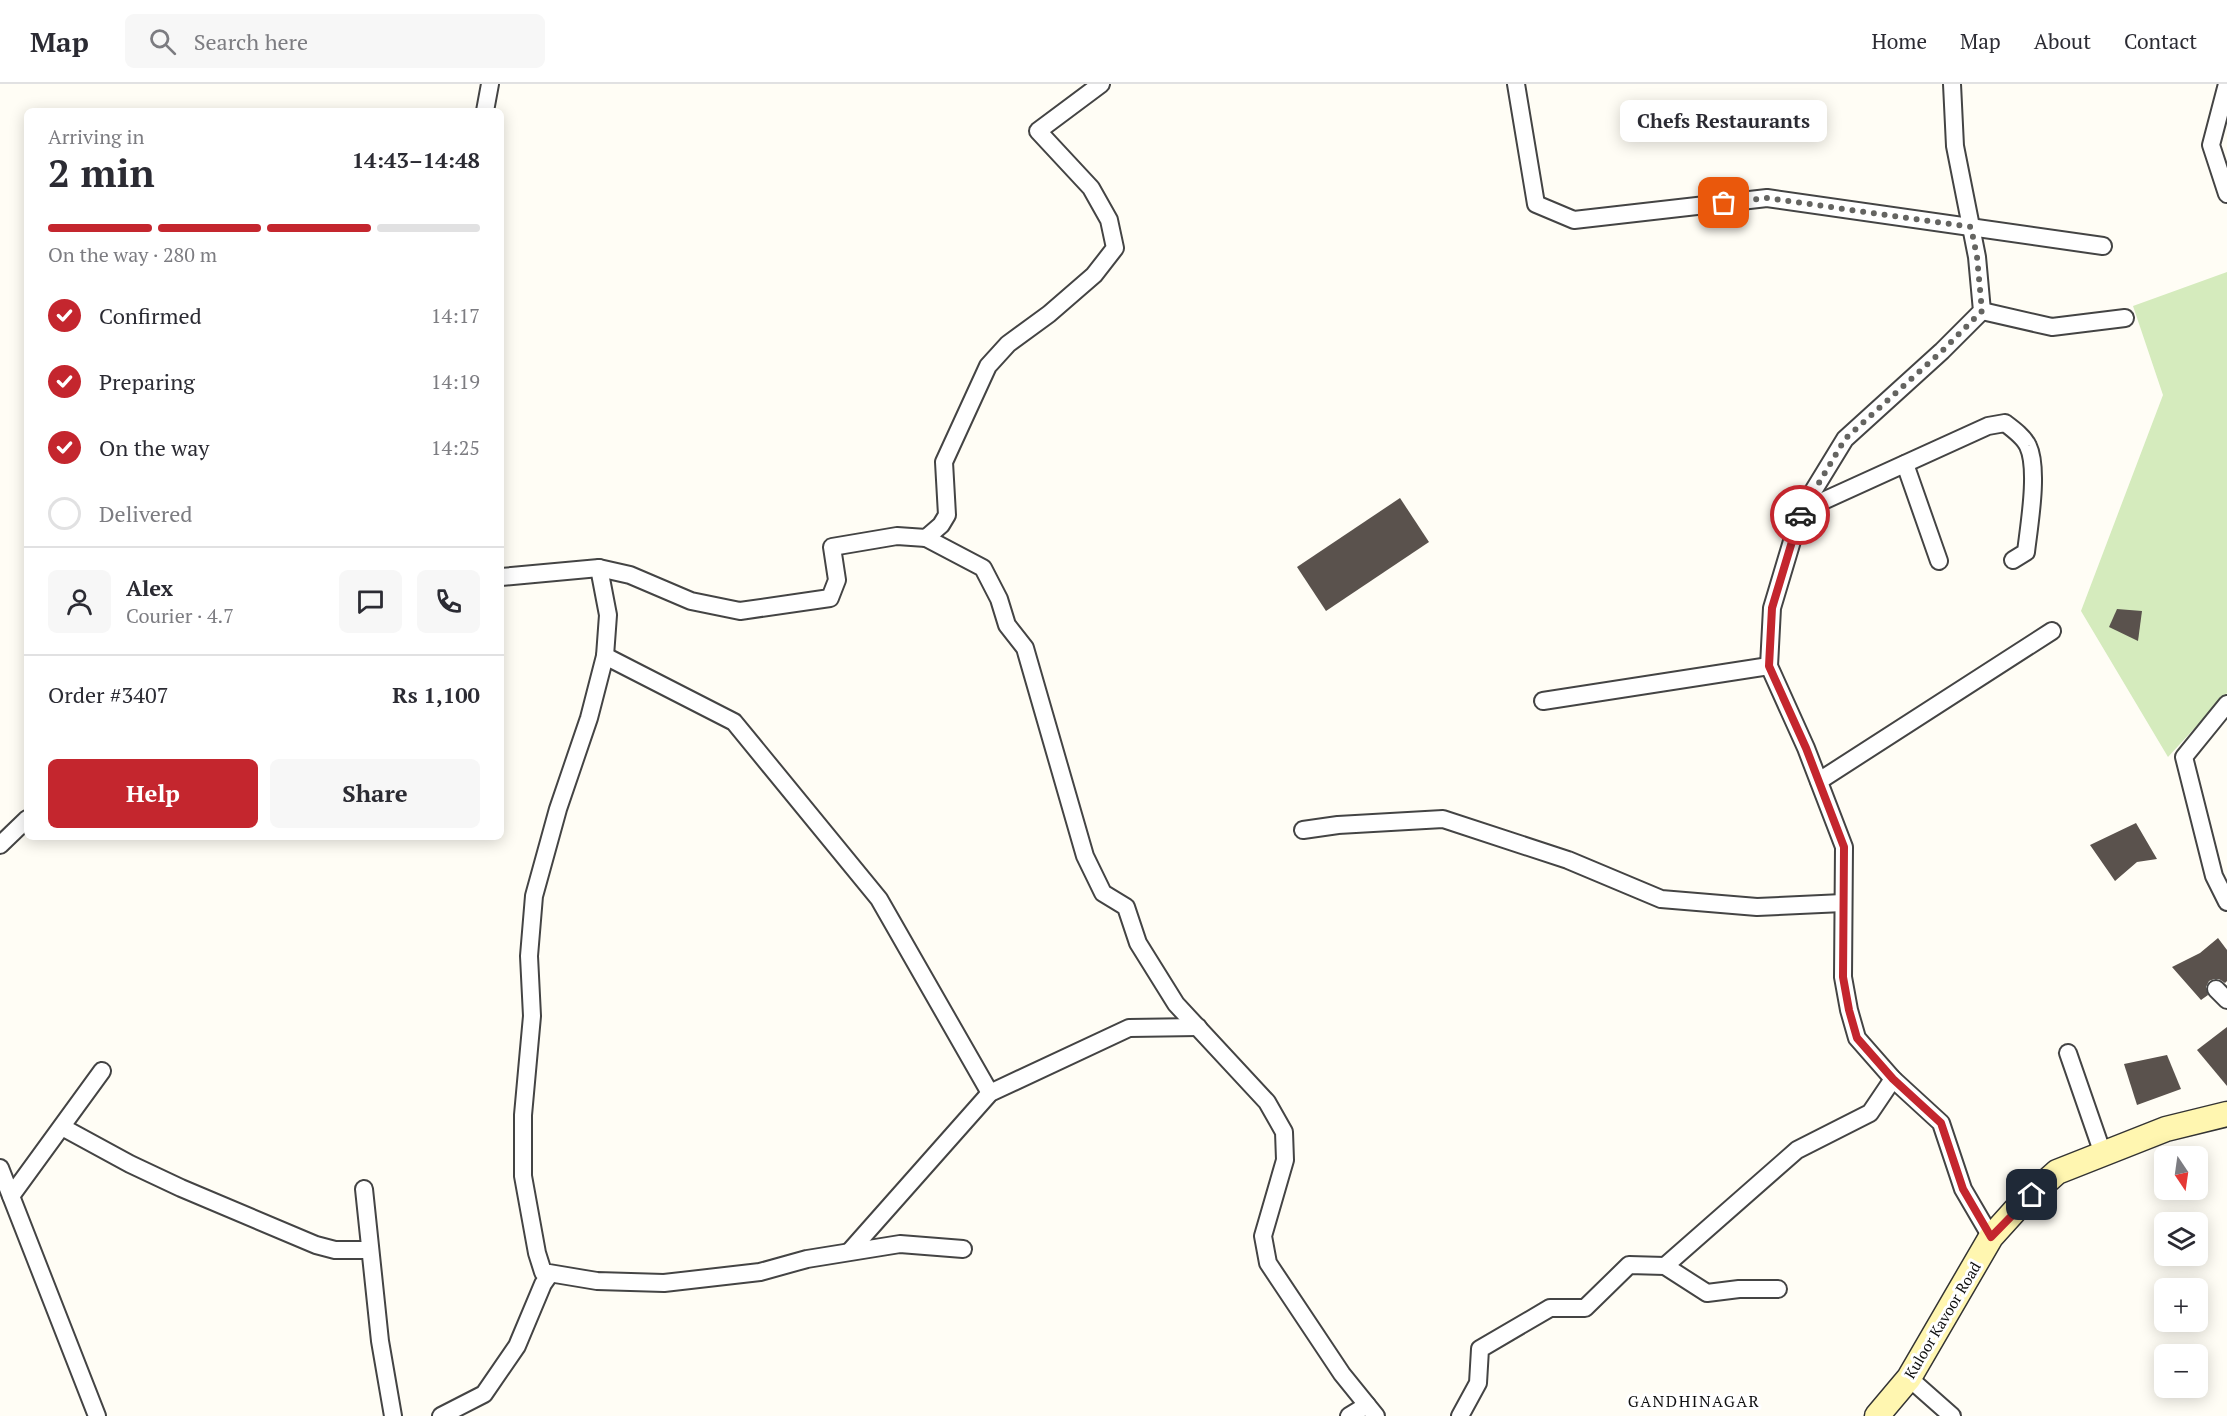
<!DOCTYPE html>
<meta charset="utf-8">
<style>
:root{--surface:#fff;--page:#f7f7f7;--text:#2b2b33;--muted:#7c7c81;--line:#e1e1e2;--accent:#c4262e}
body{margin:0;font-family:"PT Serif",serif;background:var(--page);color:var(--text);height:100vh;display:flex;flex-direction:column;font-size:22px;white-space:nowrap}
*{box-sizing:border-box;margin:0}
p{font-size:20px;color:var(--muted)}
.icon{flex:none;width:33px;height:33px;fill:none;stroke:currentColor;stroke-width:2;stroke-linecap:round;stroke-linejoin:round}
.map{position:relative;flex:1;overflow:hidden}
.details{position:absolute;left:24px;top:24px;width:480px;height:732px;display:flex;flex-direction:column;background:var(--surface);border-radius:9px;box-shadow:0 3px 15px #0003}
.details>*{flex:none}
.needle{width:39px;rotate:167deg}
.controls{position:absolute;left:2154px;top:1062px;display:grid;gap:12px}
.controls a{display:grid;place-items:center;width:54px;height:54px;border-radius:9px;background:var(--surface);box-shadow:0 3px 15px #0003;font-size:30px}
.pin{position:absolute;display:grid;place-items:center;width:51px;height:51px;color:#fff;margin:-26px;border-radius:12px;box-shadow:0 3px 9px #0006}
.courier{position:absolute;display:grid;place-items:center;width:60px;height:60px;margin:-30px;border:4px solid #c4262e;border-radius:50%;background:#fff;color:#222;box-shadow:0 2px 8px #0007}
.bubble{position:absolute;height:42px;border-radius:9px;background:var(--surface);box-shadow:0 3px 15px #0003;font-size:20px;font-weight:700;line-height:42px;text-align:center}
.summary em{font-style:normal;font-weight:700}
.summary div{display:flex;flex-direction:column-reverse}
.summary{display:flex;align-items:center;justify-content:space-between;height:102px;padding:0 24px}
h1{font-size:39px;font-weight:700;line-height:45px}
.bar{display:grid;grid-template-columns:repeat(4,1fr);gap:9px 6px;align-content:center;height:72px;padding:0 24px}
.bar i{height:8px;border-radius:4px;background:var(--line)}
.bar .selected{background:var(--accent)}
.bar p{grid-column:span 4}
.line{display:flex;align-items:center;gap:15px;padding:0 24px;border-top:2px solid var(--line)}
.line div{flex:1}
.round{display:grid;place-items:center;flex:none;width:63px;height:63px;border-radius:9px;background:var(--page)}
ol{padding:0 24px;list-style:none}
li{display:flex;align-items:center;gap:18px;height:66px}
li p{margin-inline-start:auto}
li .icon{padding:6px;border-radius:50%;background:var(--accent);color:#fff;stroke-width:4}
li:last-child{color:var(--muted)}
li i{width:33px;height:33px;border:3px solid var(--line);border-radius:50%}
.button{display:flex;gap:12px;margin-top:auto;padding:12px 24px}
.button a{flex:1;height:69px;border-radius:9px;background:var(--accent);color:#fff;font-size:24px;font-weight:700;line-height:69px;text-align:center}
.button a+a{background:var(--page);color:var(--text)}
header{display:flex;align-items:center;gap:36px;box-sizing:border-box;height:84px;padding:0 30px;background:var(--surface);border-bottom:2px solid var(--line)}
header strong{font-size:28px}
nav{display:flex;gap:33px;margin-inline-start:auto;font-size:21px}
.search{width:420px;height:54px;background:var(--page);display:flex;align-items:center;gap:15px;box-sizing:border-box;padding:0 21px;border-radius:9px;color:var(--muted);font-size:22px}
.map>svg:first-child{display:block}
.green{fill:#d5ebbd}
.building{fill:#5a524d}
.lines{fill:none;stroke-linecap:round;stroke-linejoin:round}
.minor-casing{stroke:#444;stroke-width:20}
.secondary-casing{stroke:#333;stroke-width:27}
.minor{stroke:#fff;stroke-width:16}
.secondary{stroke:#fff6b0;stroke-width:24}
.done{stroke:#646461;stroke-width:6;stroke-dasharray:0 10.8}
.route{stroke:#c4262e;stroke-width:8}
.labels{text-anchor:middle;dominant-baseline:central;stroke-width:6;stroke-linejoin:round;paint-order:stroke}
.street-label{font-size:15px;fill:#111;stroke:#fff}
.neighbourhood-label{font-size:16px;letter-spacing:1.5px;fill:#111;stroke:#fff}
</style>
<header>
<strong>Map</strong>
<div class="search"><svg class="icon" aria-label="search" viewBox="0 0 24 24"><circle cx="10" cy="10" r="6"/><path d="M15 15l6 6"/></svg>Search here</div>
<nav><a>Home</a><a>Map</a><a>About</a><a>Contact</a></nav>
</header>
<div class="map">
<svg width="2227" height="1332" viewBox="0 0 2227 1332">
<rect width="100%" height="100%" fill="#fffdf5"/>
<polygon class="green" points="2227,188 2227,609 2168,673 2081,527 2163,311 2133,222"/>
<g class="building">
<polygon points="1400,414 1429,458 1326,527 1297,483"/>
<polygon points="2117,525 2142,527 2138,557 2109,543"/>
<polygon points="2136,739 2157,775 2137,778 2115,797 2090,761"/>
<polygon points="2218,854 2227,866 2227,897 2225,899 2219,895 2214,895 2209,897 2206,903 2208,911 2201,916 2172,883 2200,869"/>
<polygon points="2227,943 2227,1002 2197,966"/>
<polygon points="2167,971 2181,1005 2137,1021 2124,980"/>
</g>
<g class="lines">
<defs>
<g id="minor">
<polyline points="1516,0 1536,120 1574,136 1767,114 2103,162"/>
<polyline points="1952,0 1955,62 1977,173 1982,227 1942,267 1845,355 1801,427 1772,524 1769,582 1806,664 1844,763 1843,893 1849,926 1857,954 1893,995 1941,1039 1963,1105 1991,1153"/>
<polyline points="2227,0 2211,61 2227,110"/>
<polyline points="485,27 490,0"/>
<polyline points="1982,227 2052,243 2125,234"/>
<polyline points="1905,380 1939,477"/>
<path d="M 1801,427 L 1988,342 L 2005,339 C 2013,345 2024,353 2028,362 C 2039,385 2029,442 2026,468 L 2013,476"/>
<polyline points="926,454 983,484 999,515 1007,541 1025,564 1085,772 1103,809 1126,823 1138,859 1176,920 1267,1018 1284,1048 1285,1076 1263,1152 1268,1179 1342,1290 1376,1332"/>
<polyline points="599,484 608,531 605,572 589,634 558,725 534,812 529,872 532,932 523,1031 523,1092 537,1169 543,1188 597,1197 664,1199 760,1188 807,1175 900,1160 963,1165"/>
<polyline points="501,493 599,484 630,491 691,517 740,527 830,514 837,496 832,463 897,452 926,454 941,441 947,431 944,378 988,282 1008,260 1049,230 1094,191 1115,164 1109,136 1091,104 1038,47 1101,0"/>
<polyline points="605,572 734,638 879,815 990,1009"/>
<polyline points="1543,617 1769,582"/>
<polyline points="2227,620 2184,673 2214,792 2227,818"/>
<polyline points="1819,697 2052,547"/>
<polyline points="1303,746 1338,741 1443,735 1568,776 1661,815 1757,823 1843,819"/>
<polyline points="0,761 27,735"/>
<polyline points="2216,905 2227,916"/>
<polyline points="2068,969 2103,1070"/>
<polyline points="62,1043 130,1080 181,1104 316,1161 335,1166 370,1166"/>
<polyline points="0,1084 97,1332"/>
<polyline points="364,1105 380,1257 393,1332"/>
<polyline points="11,1112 102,987"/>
<polyline points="850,1167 990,1009 1129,944 1198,943"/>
<polyline points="1665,1182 1797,1066 1870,1029 1893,995"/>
<polyline points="1909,1294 1952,1332"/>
<polyline points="441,1332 484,1310 517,1262 543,1200 550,1190"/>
<polyline points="1349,1332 1367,1321"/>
<polyline points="1460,1332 1478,1299 1480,1265 1550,1224 1585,1224 1629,1181 1665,1182 1707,1209 1739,1205 1778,1205"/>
</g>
<polyline id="secondary" points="1877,1332 1909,1294 1991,1153 2019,1122 2057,1088 2166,1045 2227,1030"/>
</defs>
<use href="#minor" class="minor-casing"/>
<use href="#secondary" class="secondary-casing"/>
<use href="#minor" class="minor"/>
<use href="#secondary" class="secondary"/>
</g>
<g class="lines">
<polyline class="done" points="1724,119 1767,114 1971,143 1977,173 1982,227 1942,267 1845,355 1800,431"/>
<polyline class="route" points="1800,431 1772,524 1769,582 1806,664 1844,763 1843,893 1849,926 1857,954 1893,995 1941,1039 1963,1105 1991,1153 2032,1111"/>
</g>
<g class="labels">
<g class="street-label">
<text transform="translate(1942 1236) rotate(-59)">Kuloor Kavoor Road</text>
</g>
<g class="neighbourhood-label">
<text x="1694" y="1317">GANDHINAGAR</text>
</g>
</g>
</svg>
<div class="controls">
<a><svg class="needle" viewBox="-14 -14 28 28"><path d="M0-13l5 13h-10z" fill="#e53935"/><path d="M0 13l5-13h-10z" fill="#7c7c81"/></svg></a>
<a><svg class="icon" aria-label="layers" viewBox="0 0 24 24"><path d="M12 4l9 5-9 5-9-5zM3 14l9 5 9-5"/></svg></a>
<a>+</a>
<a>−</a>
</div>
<div class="pin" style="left:1724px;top:119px;background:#ea580c"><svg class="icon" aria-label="bag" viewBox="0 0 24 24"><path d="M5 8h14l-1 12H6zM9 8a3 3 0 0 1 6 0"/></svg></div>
<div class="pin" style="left:2032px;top:1111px;background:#1f2937"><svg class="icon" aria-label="home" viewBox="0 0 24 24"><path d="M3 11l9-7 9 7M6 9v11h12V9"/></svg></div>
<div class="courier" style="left:1800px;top:431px"><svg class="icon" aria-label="car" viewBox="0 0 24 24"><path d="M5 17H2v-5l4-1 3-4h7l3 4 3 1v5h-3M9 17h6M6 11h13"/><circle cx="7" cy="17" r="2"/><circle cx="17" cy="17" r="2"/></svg></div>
<div class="bubble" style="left:1620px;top:16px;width:207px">Chefs Restaurants</div>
<section class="details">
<div class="summary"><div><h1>2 min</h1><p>Arriving in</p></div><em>14:43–14:48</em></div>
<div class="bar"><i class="selected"></i><i class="selected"></i><i class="selected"></i><i></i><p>On the way · 280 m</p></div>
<ol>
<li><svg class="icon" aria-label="check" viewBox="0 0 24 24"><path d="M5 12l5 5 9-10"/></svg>Confirmed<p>14:17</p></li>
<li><svg class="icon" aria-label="check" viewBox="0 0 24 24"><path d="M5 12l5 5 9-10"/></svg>Preparing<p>14:19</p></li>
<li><svg class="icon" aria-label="check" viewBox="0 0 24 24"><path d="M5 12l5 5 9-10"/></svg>On the way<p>14:25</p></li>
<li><i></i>Delivered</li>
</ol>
<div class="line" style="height:108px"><a class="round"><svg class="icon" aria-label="person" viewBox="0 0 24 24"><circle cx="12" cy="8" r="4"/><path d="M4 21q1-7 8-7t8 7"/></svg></a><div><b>Alex</b><p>Courier · 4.7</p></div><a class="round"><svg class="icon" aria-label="chat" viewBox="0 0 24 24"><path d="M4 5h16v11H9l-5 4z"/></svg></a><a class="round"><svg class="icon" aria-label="phone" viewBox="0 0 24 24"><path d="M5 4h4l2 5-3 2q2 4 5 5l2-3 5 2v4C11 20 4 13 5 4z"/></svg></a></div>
<div class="line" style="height:78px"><div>Order #3407</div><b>Rs 1,100</b></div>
<div class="button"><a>Help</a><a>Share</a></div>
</section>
</div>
